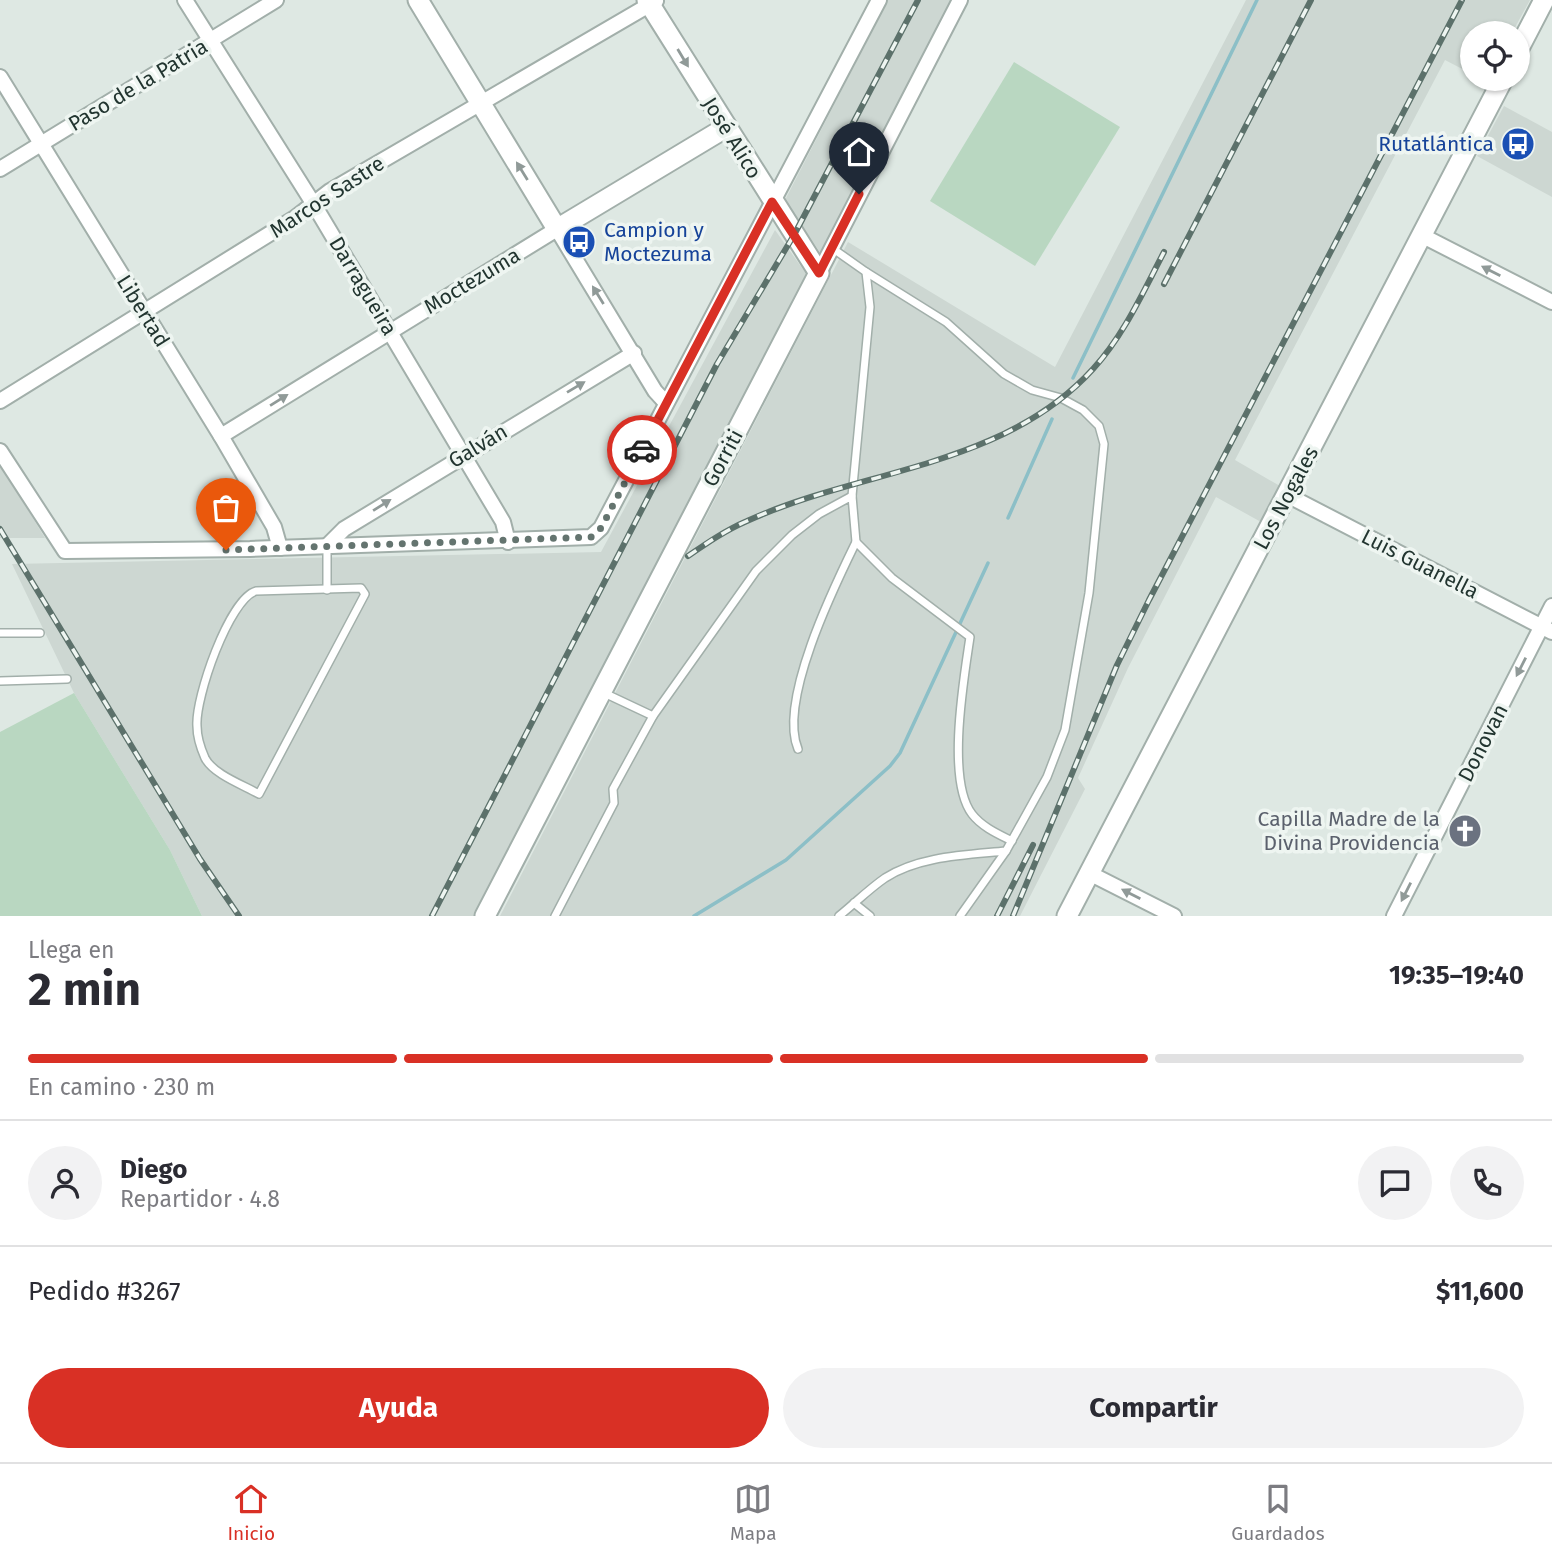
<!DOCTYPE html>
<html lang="es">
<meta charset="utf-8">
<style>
:root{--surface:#fff;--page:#f2f2f3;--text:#2b2b33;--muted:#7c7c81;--line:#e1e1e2;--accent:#d93025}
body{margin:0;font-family:"Fira Sans",sans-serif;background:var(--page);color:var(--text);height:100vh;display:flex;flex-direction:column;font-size:26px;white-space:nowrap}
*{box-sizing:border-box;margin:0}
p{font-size:23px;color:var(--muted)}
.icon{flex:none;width:38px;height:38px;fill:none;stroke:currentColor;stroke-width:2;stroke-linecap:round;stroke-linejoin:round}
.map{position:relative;height:916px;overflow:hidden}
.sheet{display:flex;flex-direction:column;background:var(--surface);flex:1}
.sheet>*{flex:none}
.tools{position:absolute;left:1460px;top:21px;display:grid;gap:14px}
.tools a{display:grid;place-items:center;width:70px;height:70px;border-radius:50%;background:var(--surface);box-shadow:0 2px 5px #0004;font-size:35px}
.pin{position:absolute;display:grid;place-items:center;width:60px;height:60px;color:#fff;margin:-72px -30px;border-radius:50% 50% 50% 0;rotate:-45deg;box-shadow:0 0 7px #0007}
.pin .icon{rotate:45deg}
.courier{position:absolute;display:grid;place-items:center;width:70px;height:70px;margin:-35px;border:5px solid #d93025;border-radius:50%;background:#fff;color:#222;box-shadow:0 2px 9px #0007}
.summary em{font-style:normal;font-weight:700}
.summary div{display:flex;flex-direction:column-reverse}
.summary{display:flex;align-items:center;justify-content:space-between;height:119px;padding:0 28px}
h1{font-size:46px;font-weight:700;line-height:52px}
.bar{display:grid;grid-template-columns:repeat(4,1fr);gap:10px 7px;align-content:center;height:84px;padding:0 28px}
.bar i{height:9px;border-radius:5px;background:var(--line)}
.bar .active{background:var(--accent)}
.bar p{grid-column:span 4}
.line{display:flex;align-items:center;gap:18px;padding:0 28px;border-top:2px solid var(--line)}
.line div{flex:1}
.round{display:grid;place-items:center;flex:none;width:74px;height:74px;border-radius:37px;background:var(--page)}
.cta{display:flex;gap:14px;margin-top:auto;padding:14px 28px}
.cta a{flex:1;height:80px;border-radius:42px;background:var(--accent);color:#fff;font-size:28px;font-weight:700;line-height:80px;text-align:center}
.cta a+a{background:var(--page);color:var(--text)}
.menu{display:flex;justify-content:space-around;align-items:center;height:98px;border-top:2px solid var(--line);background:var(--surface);font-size:19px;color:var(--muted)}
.menu a{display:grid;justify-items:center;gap:4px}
.menu .active{color:var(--accent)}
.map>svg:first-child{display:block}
.built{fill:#cdd7d2}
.green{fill:#b9d7c1}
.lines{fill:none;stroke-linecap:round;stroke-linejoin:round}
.stream{stroke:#8cbfc7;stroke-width:3.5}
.service-casing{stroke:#a2afaa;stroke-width:10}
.minor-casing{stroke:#a2afaa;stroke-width:18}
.tertiary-casing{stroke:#a2afaa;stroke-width:23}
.service{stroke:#fff;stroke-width:7}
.minor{stroke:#fff;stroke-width:14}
.tertiary{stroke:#fff;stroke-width:19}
.rail-casing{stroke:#5c716b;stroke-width:6}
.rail{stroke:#eef5f1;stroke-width:3.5;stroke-dasharray:10;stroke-linecap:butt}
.oneway{fill:#909a98}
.done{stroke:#64746f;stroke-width:7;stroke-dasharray:0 12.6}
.route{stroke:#d93025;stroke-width:9}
.labels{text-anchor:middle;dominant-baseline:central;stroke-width:7;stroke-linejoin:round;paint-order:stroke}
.street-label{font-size:21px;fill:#223530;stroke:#eef5f1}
.transit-label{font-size:21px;fill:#164399;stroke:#eef5f1;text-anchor:end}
.worship-label{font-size:21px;fill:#5b616d;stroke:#eef5f1;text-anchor:end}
</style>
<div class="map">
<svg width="1552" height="916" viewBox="0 0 1552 916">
<rect width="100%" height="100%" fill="#dee8e3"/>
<g class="built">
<polygon points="888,0 952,0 821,254 785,200"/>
<polygon points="1246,0 1530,0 1512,33 1472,33 1472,74 1445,60 1235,460 1280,486 1261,522 1216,497 1128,668 1078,778 1085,789 1020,916 500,916 848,242 1055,367"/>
<polygon points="1504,106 1552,132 1552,197 1477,156"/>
<polygon points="775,230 807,275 474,916 202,916 170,850 74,693 12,564 601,552"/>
<polygon points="0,464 45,538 0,538"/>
</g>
<g class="green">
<polygon points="1014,62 1120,127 1035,266 930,201"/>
<polygon points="74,693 170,850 202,916 0,916 0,732"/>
</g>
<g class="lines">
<g class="stream">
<polyline points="1073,378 1257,0"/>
<polyline points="1008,518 1052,419"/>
<polyline points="694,916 786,860 890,766 900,753 988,563"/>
</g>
<defs>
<g id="service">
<polyline points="832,248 866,272 870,307 852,496"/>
<path d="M 361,588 L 365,594 L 259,794 C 243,785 213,774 205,758 C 201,749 197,736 197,726 C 195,698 229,599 256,591 Z"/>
<polyline points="327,590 327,546"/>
<polyline points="0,633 40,633"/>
<polyline points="0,681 67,679"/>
<polyline points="602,692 653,716"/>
<path d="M 798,749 C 778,701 834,587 856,542"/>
<polyline points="854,903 870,916"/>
<path d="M 555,916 L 614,803 L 613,789 L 653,716 L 756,571 L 792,535 L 819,514 L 852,496 L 856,542 L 892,578 L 970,637 C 964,678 946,780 972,814 C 982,827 998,834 1012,841"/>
<path d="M 839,916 C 854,904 869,889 885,878 C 919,856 966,855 1006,851 L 1047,777 L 1065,730 L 1089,593 L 1104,444 L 1099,426 L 1083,410 L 1061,398 L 1032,390 L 1004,374 L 946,322 L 866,272"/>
<polyline points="960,916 1006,851"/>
</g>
<g id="minor">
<polyline points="185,0 313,203 503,522 508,542"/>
<polyline points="0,77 221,436 274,527 280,548"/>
<polyline points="0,169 276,0"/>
<polyline points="1421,235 1552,302"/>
<polyline points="819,273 960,0"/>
<polyline points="0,401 295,218 330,191 656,1"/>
<polyline points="221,436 557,229 655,391 666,403"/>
<polyline points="0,451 65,551 250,549 591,537 601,528 879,0"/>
<polyline points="1287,495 1552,632"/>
<polyline points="327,546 344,529 634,353"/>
<polyline points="1089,873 1174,916"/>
<polyline points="1394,916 1552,606"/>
</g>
<g id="tertiary">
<polyline points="418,0 557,229 725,128"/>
<polyline points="1517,52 1544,0"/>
<polyline points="485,916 819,273 647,0"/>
<polyline points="1067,916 1503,79"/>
</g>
</defs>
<use href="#service" class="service-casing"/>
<use href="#minor" class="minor-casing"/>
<use href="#tertiary" class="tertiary-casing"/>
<use href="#service" class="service"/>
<use href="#minor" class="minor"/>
<use href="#tertiary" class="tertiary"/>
<defs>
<g id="rail">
<polyline points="1164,284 1311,0"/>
<polyline points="0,529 200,859 239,916"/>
<path d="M 688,556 C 707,543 726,530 747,521 C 861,469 1003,468 1093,369 C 1124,335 1143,292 1164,252"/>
<polyline points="432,916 717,364 794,235 918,0"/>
<polyline points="997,916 1033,845"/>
<polyline points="1013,916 1117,665 1149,600 1462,0"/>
</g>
</defs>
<use href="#rail" class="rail-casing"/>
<use href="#rail" class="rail"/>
</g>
<defs><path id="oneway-solid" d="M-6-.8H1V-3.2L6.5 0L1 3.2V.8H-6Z" transform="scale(1.75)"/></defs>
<g class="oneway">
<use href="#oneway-solid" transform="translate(683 58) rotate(59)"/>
<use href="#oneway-solid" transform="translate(522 171) rotate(-122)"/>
<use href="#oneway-solid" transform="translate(1491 271) rotate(-153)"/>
<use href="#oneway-solid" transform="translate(598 295) rotate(-122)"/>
<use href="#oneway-solid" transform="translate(576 387) rotate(-31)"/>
<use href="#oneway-solid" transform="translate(279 400) rotate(-32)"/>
<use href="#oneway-solid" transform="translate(382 505) rotate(-32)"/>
<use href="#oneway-solid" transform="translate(1521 667) rotate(117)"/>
<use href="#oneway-solid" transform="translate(1406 892) rotate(117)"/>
<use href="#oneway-solid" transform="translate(1131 894) rotate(-153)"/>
</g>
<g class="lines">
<polyline class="done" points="226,550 591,537 601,528 642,450"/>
<polyline class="route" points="642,450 772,202 819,273 859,194"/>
</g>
<defs>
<symbol id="bus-disc" viewBox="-11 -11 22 22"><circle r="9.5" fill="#1a4fb4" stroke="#eef5f1"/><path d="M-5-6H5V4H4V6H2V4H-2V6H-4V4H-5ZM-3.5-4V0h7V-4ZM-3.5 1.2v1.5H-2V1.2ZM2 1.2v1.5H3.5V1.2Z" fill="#fff"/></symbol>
<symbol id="church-disc" viewBox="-11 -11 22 22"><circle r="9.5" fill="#6b7280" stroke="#eef5f1"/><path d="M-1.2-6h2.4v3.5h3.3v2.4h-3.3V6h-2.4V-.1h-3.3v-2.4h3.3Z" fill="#fff"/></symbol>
</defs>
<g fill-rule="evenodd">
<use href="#bus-disc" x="1499" y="125" width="38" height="38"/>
<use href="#bus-disc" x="560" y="223" width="38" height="38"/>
<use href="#church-disc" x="1446" y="812" width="38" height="38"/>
</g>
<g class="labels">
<g class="street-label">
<text transform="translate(138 85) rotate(-31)">Paso de la Patria</text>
<text transform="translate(732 138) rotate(58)">José Alico</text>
<text transform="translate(327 197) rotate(-33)">Marcos Sastre</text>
<text transform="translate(472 281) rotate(-31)">Moctezuma</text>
<text transform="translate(363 286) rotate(59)">Darragueira</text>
<text transform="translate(143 311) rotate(58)">Libertad</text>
<text transform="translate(478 446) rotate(-31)">Galván</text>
<text transform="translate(723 458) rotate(-62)">Gorriti</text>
<text transform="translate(1286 498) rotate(-62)">Los Nogales</text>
<text transform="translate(1420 564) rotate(27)">Luis Guanella</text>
<text transform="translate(1483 743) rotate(-63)">Donovan</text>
</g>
<g class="transit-label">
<text x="1494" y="144">Rutatlántica</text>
<text x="604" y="230" text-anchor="start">Campion y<tspan x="604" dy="24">Moctezuma</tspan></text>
</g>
<g class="worship-label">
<text x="1440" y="819">Capilla Madre de la<tspan x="1440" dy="24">Divina Providencia</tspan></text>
</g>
</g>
</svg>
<div class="tools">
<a><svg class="icon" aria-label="locate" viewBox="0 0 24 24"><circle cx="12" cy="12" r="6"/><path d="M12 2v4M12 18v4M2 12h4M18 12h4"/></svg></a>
</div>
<div class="pin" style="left:226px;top:550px;background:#ea580c"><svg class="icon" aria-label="bag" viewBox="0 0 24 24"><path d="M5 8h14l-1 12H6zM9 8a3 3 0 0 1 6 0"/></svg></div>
<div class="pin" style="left:859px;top:194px;background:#1f2937"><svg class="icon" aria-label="home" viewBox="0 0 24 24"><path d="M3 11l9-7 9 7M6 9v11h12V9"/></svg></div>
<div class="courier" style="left:642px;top:450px"><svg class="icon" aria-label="car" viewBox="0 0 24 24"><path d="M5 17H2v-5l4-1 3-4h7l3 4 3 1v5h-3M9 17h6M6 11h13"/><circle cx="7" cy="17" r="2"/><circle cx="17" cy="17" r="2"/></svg></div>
</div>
<section class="sheet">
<div class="summary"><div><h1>2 min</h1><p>Llega en</p></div><em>19:35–19:40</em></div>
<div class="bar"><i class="active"></i><i class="active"></i><i class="active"></i><i></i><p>En camino · 230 m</p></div>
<div class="line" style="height:126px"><a class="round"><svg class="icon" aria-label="person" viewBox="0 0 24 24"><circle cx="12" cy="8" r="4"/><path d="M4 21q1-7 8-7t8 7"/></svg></a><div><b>Diego</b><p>Repartidor · 4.8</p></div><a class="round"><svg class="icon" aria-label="chat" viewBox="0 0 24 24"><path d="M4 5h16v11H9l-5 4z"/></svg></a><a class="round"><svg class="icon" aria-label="phone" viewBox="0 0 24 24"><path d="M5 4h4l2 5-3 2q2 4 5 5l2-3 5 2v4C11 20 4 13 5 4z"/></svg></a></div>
<div class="line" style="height:91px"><div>Pedido #3267</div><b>$11,600</b></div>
<div class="cta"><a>Ayuda</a><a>Compartir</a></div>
</section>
<nav class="menu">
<a class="active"><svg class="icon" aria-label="home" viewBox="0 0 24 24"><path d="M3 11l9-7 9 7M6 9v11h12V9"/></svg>Inicio</a>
<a><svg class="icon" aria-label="map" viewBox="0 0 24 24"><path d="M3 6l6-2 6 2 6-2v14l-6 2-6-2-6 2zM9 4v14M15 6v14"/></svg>Mapa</a>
<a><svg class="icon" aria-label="saved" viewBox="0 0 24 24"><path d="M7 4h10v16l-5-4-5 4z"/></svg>Guardados</a>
</nav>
